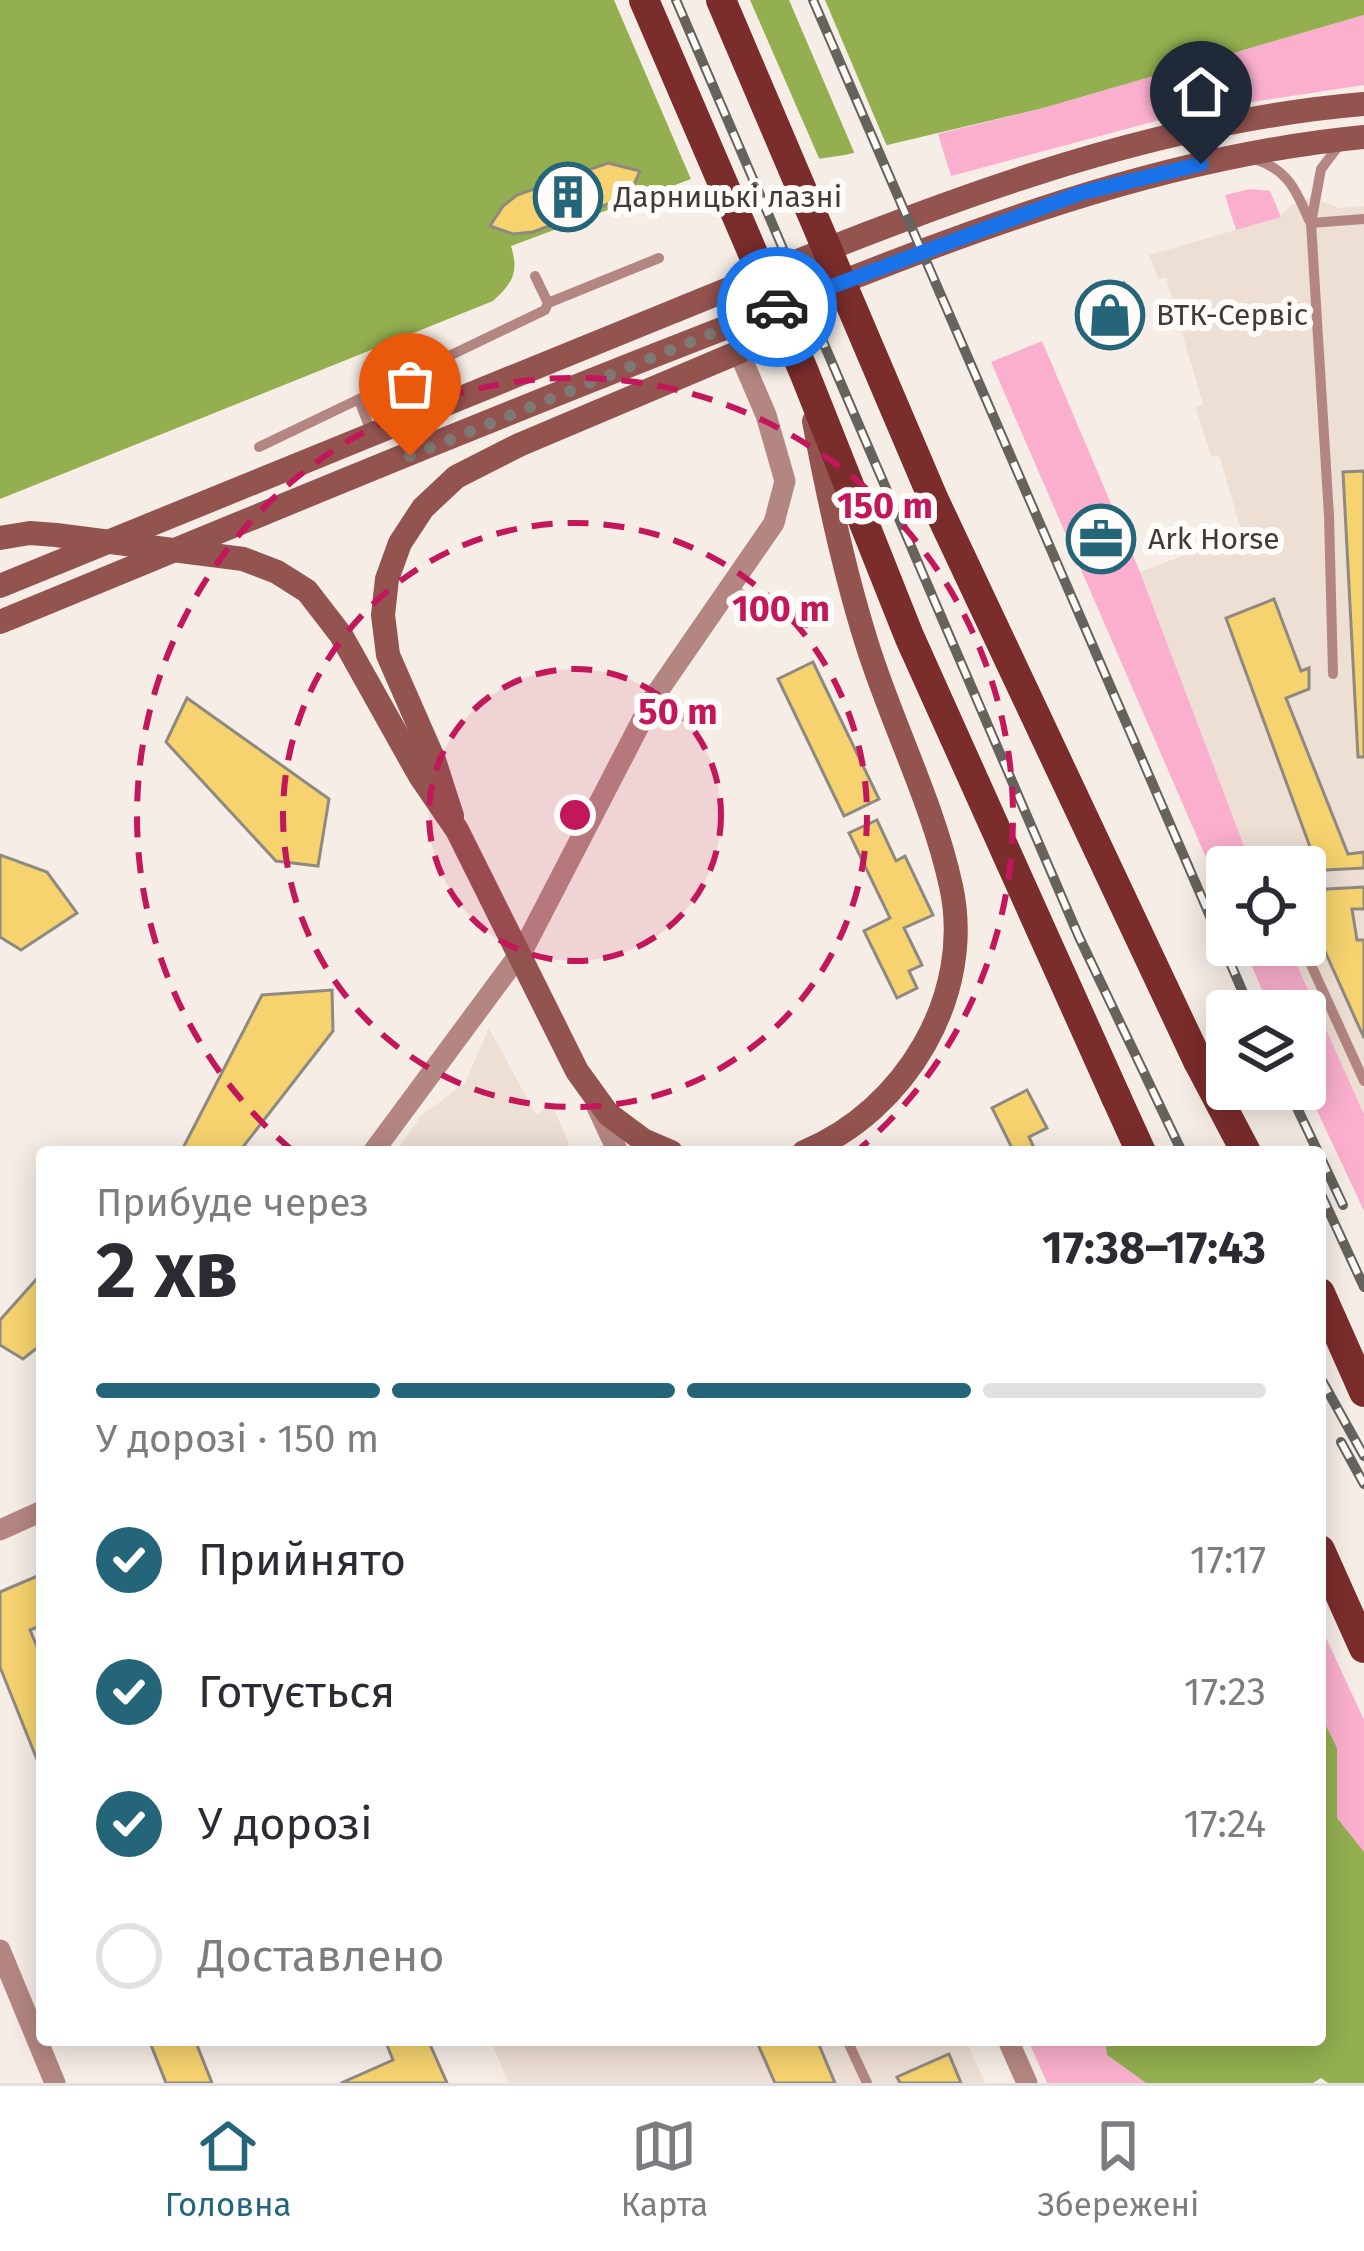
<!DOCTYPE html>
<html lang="uk">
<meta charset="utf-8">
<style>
:root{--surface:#fff;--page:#f7f7f7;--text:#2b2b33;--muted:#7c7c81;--line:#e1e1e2;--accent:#246579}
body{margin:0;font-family:"Fira Sans",sans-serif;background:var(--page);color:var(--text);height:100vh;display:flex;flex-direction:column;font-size:45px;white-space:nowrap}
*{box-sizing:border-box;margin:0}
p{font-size:39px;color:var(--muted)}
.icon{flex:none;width:66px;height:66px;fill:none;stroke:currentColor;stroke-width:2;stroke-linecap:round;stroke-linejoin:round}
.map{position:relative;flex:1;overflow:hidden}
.details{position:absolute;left:36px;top:1146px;width:1290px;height:900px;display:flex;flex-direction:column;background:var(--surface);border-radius:12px;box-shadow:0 6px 30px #0003}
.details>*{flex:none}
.tools{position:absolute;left:1206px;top:846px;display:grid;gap:24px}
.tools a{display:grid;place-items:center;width:120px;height:120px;border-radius:12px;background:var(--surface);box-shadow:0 6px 30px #0003;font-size:60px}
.pin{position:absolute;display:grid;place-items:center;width:102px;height:102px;color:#fff;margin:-123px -51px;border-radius:50% 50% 50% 0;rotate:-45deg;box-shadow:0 0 12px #0007}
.pin .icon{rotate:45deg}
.courier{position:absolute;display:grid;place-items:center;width:120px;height:120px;margin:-60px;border:9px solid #1a73e8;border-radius:50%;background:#fff;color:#222;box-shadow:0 3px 15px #0007}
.summary em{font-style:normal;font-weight:700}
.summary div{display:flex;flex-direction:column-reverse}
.summary{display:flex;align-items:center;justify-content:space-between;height:204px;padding:0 60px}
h1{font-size:78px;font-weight:700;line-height:90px}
.bar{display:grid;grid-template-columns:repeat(4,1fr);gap:18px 12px;align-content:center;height:144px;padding:0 60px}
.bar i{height:15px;border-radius:9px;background:var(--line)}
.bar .current{background:var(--accent)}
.bar p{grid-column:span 4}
ol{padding:0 60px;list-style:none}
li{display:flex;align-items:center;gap:36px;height:132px}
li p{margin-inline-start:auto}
li .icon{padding:12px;border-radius:50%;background:var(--accent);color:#fff;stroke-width:4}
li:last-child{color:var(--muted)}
li i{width:66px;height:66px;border:6px solid var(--line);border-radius:50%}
.tab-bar{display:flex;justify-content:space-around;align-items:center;height:168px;border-top:3px solid var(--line);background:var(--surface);font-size:33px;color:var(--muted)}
.tab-bar a{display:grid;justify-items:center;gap:6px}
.tab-bar .current{color:var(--accent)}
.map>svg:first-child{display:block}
.built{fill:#eedfd4}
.green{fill:#faafce}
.water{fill:#93af50}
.pier{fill:#f6ede6}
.building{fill:#f6d36e;stroke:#8e8a82;stroke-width:3}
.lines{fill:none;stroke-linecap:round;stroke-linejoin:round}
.lane{stroke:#b48682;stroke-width:10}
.street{stroke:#b48682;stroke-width:21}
.secondary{stroke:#93534f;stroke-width:24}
.primary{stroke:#7a2d2b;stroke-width:30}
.rail-casing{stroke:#66625e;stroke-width:10}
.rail{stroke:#fffbf8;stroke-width:6;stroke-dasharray:18;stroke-linecap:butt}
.secondary-bridge{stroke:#93534f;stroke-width:24}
.primary-bridge{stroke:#7a2d2b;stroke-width:30}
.done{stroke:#7e7975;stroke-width:12;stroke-dasharray:0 21.6}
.route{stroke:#1a73e8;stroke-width:15}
.ring{fill:none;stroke:#c2185b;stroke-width:6;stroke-dasharray:21 15}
.labels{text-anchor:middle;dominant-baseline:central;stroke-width:12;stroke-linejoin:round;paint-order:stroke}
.poi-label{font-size:30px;fill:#3e3b38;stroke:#fffbf8;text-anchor:start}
.centre{fill:#c2185b;stroke:#fffbf8;stroke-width:6}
.ring-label{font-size:36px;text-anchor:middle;font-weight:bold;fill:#c2185b;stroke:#fffbf8;stroke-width:12;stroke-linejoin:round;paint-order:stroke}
</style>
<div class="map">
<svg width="1364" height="2083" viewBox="0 0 1364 2083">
<rect width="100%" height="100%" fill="#f6ede6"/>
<g class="built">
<polygon points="1312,197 1339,208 1364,206 1364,1114 1288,945 1305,945 1305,867 1252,867 1140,572 1242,533 1219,455 1211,457 1196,408 1203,404 1166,278 1158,279 1149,255 1280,217 1290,206"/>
<polygon points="489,1028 536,1115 552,1104 572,1152 396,1152 421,1116 465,1083"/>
<polygon points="491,2040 966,2040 985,2083 508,2083"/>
</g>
<g class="green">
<polygon points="1364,15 1364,85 1193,111 951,176 938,134 1043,108"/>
<polygon points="1250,189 1270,191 1281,217 1236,230 1225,195"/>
<polygon points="1042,341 1140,572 1252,867 1227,867 1227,906 991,362"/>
<polygon points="1243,945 1288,945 1364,1114 1364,1211 1305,1085 1305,1011 1271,1011"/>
<polygon points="1320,1625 1364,1720 1364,1967 1320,1801"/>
<polygon points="1028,2040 1105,2040 1107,2055 1146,2083 1047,2083"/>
</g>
<g class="water">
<path d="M 0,0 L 1364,0 L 1364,15 L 1043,108 L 845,155 L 699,176 L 511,246 C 519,272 513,283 493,301 L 0,499 Z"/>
<polygon points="1320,1714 1337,1748 1337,1818 1364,1852 1364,2083 1328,2083 1321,2078 1313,2083 1146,2083 1107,2055 1105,2040 1320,2040"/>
</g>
<g class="pier">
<polygon points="614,0 750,0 822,165 693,184"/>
<polygon points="789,0 825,0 889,151 857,159"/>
</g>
<g class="building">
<polygon points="608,163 640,171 632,189 619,200 533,232 513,234 490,226 503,206 517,195"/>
<polygon points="1124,283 1139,311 1094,335 1084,316 1118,298 1113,289"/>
<polygon points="1364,471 1364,757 1358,757 1343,472"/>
<polygon points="1274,599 1301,671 1309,668 1309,689 1286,698 1348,854 1364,852 1364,868 1326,870 1317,866 1226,618"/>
<polygon points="813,662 879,799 844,816 778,679"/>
<polygon points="187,698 329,799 318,866 276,861 166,742"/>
<polygon points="877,820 896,861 905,856 933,915 904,928 922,965 909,971 917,988 897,998 864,931 890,918 849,833"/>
<polygon points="0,855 47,872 77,913 21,950 0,937"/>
<polygon points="1364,887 1364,909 1352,909 1357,940 1364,940 1364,1038 1305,907 1327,889"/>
<polygon points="332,990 333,1031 239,1152 183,1148 262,995"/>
<polygon points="1027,1090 1047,1128 1029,1137 1036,1152 1014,1152 992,1108"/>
<polygon points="42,1273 42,1344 23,1359 0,1345 0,1320"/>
<polygon points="42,1574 42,1625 30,1630 42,1658 42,1772 0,1667 0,1592"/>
<polygon points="149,2040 195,2040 212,2083 166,2083"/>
<polygon points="385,2040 428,2040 447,2083 341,2083 393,2060"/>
<polygon points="756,2040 817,2040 835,2083 775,2083"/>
<polygon points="949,2054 961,2083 900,2083 897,2077"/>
</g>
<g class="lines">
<g class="lane">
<path d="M 1257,160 C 1288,170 1297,192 1309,220"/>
<polyline points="1311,223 1364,219"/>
<polyline points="535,276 548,303"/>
<polyline points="359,400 372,434"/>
<polyline points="259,447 545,310 548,303 659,258"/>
<polyline points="730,589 806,623"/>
<polyline points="1333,674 1329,516 1311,223 1321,169 1340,144"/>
<polyline points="1305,885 1308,880"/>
<polyline points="1302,945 1364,1081"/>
<polyline points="847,2040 867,2083"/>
</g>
<g class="street">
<polyline points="597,1107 618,1152"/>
<polyline points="373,1152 524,948 654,697 774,523 785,481 766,415 739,352"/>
<polyline points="0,1530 42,1511"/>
<polyline points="0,1950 55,2083"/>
<polyline points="1008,2040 1027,2083"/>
</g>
<g class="secondary">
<path d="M 0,586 C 224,495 448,403 672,312 C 894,222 1122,124 1364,104"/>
<path d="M 0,622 C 246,521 492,418 740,322 C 943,242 1144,158 1364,137"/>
<polyline points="452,816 434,760 388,655 383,615 387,579 400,543 423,508 456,477 519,445 739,352 771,309"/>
<path d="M 804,1152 C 905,1111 975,995 951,886 C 933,803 892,724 867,644 C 844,571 828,496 814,421"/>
</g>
<g class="primary">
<polyline points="1198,1061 1246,1152"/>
<polyline points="1116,1097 1141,1152"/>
<polyline points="1320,1293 1364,1392"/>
<polyline points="1320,1550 1364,1648"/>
</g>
<defs>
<g id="rail">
<polyline points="676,0 1079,937 1182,1152"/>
<polyline points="813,0 1251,1011"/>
<polyline points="1288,1089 1318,1152"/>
<polyline points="1320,1156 1343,1205"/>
<polyline points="1320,1192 1364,1287"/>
<polyline points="1320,1377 1364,1456"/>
<polyline points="1341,1442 1364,1484"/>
</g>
</defs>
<use href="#rail" class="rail-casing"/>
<use href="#rail" class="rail"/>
<polyline class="secondary-bridge" points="0,538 30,533 56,535 243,559 277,572 307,591 341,635 420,776 457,830 577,1071 608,1114 643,1140 671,1152"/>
<g class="primary-bridge">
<polyline points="644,0 804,372 909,636 1116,1097"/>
<polyline points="721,0 933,498 1198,1061"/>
</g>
</g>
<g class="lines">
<polyline class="done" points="410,456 777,307"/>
<polyline class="route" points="777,307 1081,193 1201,164"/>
</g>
<circle cx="575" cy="815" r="146" fill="#c2185b" fill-opacity=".12"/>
<g class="ring">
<circle cx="575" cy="815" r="146"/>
<circle cx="575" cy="815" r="292"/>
<path d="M293 1151A438 438 0 1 1 857 1151"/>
</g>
<defs>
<symbol id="building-ring" viewBox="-11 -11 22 22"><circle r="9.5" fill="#fffbf8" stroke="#246579" stroke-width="1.5"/><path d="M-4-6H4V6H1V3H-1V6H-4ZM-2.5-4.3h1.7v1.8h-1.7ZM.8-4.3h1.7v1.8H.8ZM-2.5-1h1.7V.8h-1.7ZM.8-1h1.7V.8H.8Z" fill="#246579"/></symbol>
<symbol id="shop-ring" viewBox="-11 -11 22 22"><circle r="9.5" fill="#fffbf8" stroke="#246579" stroke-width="1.5"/><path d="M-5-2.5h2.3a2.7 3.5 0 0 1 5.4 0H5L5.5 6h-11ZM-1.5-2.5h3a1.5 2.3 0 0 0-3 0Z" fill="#246579"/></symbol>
<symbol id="office-ring" viewBox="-11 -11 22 22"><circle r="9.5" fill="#fffbf8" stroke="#246579" stroke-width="1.5"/><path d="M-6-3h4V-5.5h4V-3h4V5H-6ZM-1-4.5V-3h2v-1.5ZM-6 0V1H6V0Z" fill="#246579"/></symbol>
</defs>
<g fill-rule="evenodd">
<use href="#building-ring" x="530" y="159" width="76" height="76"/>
<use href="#shop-ring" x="1072" y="277" width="76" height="76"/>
<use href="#office-ring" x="1063" y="501" width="76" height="76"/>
</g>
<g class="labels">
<g class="poi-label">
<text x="614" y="197">Дарницькі лазні</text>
<text x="1156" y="315">ВТК-Сервіс</text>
<text x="1148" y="539">Ark Horse</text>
</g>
</g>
<circle cx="575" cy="815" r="18" class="centre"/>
<g class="ring-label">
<text x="885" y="518">150 m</text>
<text x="781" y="621">100 m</text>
<text x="678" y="724">50 m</text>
</g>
</svg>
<div class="tools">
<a><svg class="icon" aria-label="locate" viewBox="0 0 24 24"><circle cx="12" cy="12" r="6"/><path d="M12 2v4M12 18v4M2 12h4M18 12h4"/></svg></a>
<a><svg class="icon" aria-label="layers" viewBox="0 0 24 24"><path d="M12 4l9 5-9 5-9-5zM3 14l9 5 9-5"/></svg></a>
</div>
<div class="pin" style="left:410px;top:456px;background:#ea580c"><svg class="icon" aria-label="bag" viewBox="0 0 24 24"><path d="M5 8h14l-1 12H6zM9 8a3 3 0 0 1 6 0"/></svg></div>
<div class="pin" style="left:1201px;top:164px;background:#1f2937"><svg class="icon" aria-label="home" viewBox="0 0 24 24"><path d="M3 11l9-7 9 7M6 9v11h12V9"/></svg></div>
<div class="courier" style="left:777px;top:307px"><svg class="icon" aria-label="car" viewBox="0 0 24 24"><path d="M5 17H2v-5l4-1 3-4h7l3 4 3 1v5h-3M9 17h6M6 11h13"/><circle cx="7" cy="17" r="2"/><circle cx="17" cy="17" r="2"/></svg></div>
<section class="details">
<div class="summary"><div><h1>2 хв</h1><p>Прибуде через</p></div><em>17:38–17:43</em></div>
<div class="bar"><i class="current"></i><i class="current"></i><i class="current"></i><i></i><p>У дорозі · 150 m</p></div>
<ol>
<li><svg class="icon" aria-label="check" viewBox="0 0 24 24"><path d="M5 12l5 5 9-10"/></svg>Прийнято<p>17:17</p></li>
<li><svg class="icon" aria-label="check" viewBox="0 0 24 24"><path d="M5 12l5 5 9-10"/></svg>Готується<p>17:23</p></li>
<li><svg class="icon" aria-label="check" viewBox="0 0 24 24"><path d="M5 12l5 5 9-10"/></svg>У дорозі<p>17:24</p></li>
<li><i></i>Доставлено</li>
</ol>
</section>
</div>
<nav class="tab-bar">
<a class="current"><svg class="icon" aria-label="home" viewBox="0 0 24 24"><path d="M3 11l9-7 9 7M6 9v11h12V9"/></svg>Головна</a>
<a><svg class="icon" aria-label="map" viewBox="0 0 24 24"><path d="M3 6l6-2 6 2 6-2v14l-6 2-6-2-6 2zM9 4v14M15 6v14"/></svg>Карта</a>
<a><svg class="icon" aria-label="saved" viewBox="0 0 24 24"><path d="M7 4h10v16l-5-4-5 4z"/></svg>Збережені</a>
</nav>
